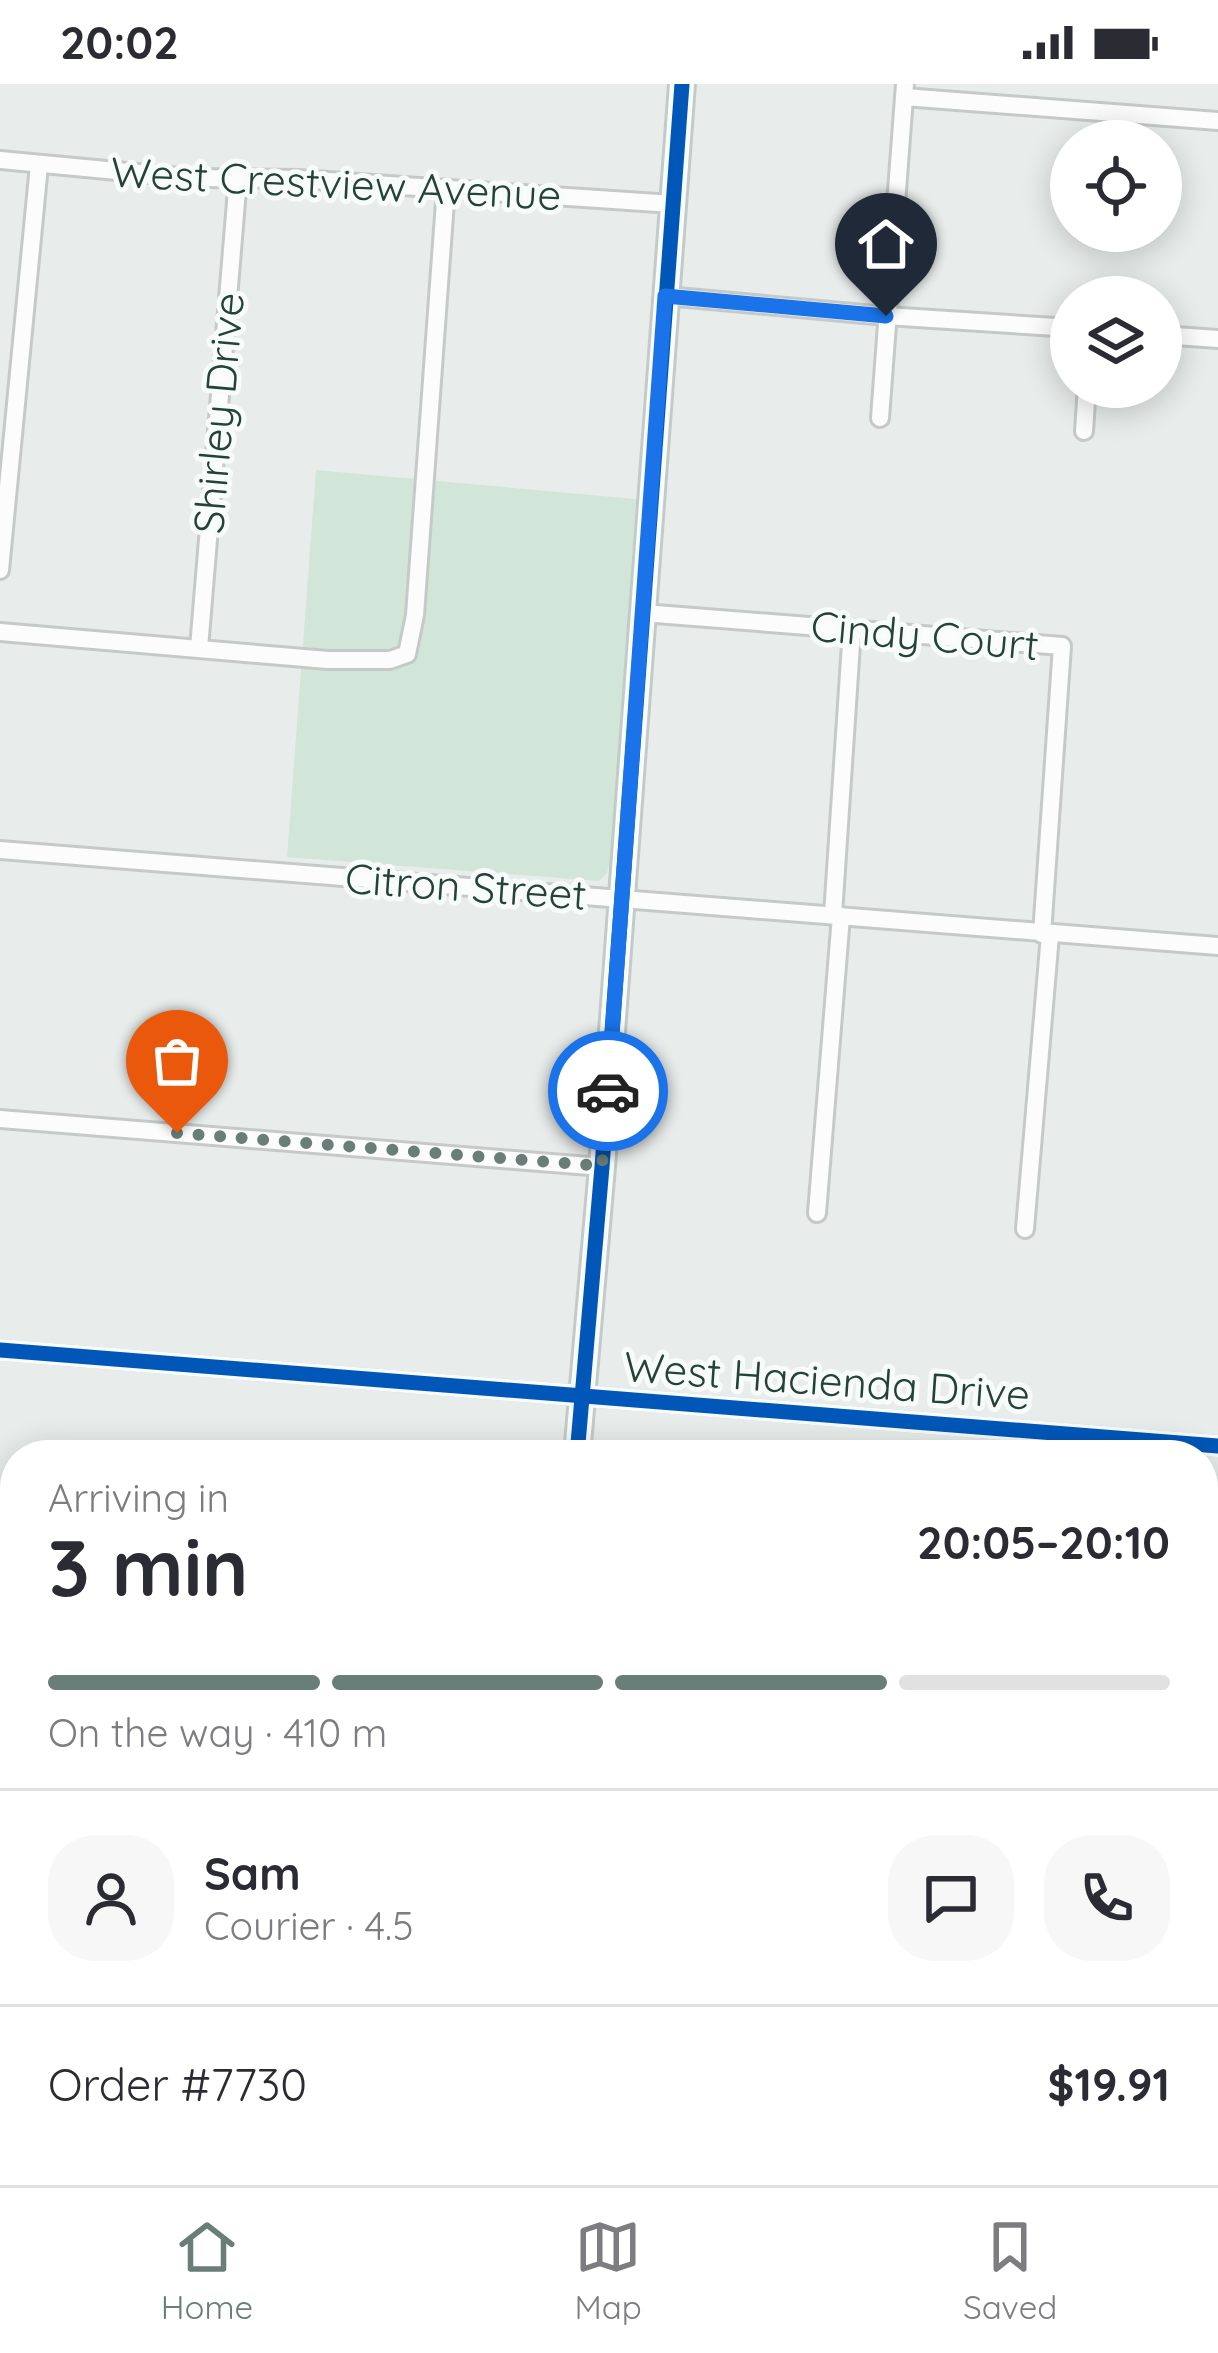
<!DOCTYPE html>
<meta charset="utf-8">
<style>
:root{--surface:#fff;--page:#f7f7f7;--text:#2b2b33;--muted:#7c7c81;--line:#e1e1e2;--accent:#697e78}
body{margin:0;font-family:Quicksand,sans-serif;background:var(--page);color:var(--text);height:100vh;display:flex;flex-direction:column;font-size:45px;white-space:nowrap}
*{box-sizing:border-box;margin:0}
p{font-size:39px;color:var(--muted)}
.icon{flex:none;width:66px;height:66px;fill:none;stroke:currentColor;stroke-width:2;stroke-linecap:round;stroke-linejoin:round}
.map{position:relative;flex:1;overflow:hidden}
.side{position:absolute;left:0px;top:1356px;width:1218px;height:747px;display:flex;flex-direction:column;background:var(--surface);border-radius:48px 48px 0 0;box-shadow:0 6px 30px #0003}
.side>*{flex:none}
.tools{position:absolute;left:1050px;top:36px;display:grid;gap:24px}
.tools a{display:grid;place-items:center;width:132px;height:132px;border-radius:50%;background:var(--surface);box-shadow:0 6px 30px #0003;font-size:60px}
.pin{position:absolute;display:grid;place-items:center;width:102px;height:102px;color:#fff;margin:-123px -51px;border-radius:50% 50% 50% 0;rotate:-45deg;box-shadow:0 0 12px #0007}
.pin .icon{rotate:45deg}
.courier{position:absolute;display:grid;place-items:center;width:120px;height:120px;margin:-60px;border:9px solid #1a73e8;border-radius:50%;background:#fff;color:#222;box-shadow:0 3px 15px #0007}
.head em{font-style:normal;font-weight:800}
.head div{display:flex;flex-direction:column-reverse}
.head{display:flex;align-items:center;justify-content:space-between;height:204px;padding:0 48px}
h1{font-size:78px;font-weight:800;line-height:90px}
.bar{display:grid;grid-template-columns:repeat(4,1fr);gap:18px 12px;align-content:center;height:144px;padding:0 48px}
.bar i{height:15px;border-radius:9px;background:var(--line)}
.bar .selected{background:var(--accent)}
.bar p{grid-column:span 4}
.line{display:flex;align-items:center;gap:30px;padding:0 48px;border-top:3px solid var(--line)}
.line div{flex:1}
.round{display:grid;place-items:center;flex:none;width:126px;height:126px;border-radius:48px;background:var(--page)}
.status{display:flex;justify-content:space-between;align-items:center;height:84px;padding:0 60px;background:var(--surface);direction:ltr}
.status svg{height:33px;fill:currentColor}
.menu{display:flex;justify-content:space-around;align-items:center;height:168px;border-top:3px solid var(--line);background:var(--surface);font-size:33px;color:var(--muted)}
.menu a{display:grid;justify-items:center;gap:6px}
.menu .selected{color:var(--accent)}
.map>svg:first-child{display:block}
.built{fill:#d6dedb}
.green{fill:#d1e6d8}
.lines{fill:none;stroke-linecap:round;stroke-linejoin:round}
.lane-casing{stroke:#c5cac8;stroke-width:15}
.street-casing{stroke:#c5cac8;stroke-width:22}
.secondary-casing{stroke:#c3cbc8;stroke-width:30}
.lane{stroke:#fcfcfc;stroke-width:9}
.street{stroke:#fcfcfc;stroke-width:16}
.secondary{stroke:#fcfcfc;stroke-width:24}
.cycleway-casing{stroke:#f7fbf9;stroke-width:22}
.cycleway{stroke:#0057b8;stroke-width:15}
.done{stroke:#697e78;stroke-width:12;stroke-dasharray:0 21.6}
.route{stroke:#1a73e8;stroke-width:15}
.labels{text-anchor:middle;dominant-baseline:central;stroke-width:10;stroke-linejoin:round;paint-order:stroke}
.street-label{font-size:42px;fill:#24423a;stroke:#f7fbf9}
</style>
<div class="status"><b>20:02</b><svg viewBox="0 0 49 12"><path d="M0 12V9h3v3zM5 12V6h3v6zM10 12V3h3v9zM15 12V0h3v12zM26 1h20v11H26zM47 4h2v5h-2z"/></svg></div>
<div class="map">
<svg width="1218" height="2101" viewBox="0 0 1218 2101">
<rect width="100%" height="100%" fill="#e8edeb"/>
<polygon class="built" points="0,1575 15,1576 15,1970 0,1969"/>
<polygon class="green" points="316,386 636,415 612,772 607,789 599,797 287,773"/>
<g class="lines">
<defs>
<g id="lane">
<polyline points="15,1588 10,1627 15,1627"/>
<polyline points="0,1626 10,1627 0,1795"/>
</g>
<g id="street">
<polyline points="904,13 1218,37"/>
<polyline points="0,76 191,94 298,95 673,120"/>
<polyline points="666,212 886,232 1071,244"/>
<polyline points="1161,251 1218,255"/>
<polyline points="880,334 905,0"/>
<polyline points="1084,347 1087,303"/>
<polyline points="0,486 39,81"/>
<polyline points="643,529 1062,562 1042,850"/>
<polyline points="0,548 328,576 390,576 407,570 415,531 446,104"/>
<polyline points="199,564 238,94"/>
<polyline points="0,766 1218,862"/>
<polyline points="833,831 852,545"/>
<polyline points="0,1035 602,1083"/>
<polyline points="817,1129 841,832"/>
<polyline points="1025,1145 1050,851"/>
<polyline points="0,1266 1218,1362"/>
<polyline points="0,1472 15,1473"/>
<polyline points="1203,1691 1218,1496"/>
<polyline points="1203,1962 1218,1963"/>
<polyline points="1203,2085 1218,2087"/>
<polyline points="0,2088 159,2101"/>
<polyline points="741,2101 742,2088"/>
<polyline points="955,2101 956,2088"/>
<polyline points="1172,2101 1173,2088"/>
</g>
<g id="secondary">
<polyline points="577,1371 602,1083 682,0"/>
<polyline points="523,2101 524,2088"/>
</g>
</defs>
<use href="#lane" class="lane-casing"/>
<use href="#street" class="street-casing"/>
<use href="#secondary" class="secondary-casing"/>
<use href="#lane" class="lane"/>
<use href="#street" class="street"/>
<use href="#secondary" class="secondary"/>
<defs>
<g id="cycleway">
<polyline points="0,1266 1218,1362"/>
<polyline points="577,1371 602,1083 682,0"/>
</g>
</defs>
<use href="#cycleway" class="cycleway-casing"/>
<use href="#cycleway" class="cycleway"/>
</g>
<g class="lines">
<polyline class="done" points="177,1049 602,1082 608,1007"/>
<polyline class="route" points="608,1007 665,212 886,232"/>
</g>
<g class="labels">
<g class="street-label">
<text transform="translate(336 99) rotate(3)">West Crestview Avenue</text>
<text transform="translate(218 329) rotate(-85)">Shirley Drive</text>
<text transform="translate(925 551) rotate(5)">Cindy Court</text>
<text transform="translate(466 802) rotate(4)">Citron Street</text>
<text transform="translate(827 1296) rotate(4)">West Hacienda Drive</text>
</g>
</g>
</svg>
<div class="tools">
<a><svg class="icon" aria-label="locate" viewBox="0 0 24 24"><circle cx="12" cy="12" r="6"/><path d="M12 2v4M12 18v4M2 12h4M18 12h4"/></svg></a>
<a><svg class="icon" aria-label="layers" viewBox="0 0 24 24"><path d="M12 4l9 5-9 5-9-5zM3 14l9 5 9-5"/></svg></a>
</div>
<div class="pin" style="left:177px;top:1049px;background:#ea580c"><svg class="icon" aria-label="bag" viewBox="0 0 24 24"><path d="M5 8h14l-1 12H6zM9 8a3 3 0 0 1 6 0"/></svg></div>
<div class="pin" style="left:886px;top:232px;background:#1f2937"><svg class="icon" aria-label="home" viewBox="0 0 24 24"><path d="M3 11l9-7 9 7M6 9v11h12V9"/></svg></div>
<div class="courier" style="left:608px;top:1007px"><svg class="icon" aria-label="car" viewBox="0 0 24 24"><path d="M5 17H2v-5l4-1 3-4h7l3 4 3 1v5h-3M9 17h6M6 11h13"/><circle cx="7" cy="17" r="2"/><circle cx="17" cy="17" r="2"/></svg></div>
<section class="side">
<div class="head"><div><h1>3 min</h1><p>Arriving in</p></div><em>20:05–20:10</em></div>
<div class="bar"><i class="selected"></i><i class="selected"></i><i class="selected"></i><i></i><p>On the way · 410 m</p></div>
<div class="line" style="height:216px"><a class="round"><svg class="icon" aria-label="person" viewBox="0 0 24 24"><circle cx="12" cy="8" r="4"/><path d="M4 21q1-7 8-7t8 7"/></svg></a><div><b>Sam</b><p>Courier · 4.5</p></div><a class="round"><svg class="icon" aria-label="chat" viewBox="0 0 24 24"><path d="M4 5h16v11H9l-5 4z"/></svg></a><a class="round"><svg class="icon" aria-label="phone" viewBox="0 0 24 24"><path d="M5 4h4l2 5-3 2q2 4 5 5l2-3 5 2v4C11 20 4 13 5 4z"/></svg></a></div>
<div class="line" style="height:156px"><div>Order #7730</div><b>$19.91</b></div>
</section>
</div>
<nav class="menu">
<a class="selected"><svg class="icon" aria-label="home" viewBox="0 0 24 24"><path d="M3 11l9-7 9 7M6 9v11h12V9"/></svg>Home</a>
<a><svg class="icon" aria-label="map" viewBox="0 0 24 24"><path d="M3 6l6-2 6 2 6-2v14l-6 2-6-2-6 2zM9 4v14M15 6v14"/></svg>Map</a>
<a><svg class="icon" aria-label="saved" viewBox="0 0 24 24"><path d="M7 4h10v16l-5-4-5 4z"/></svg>Saved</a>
</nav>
